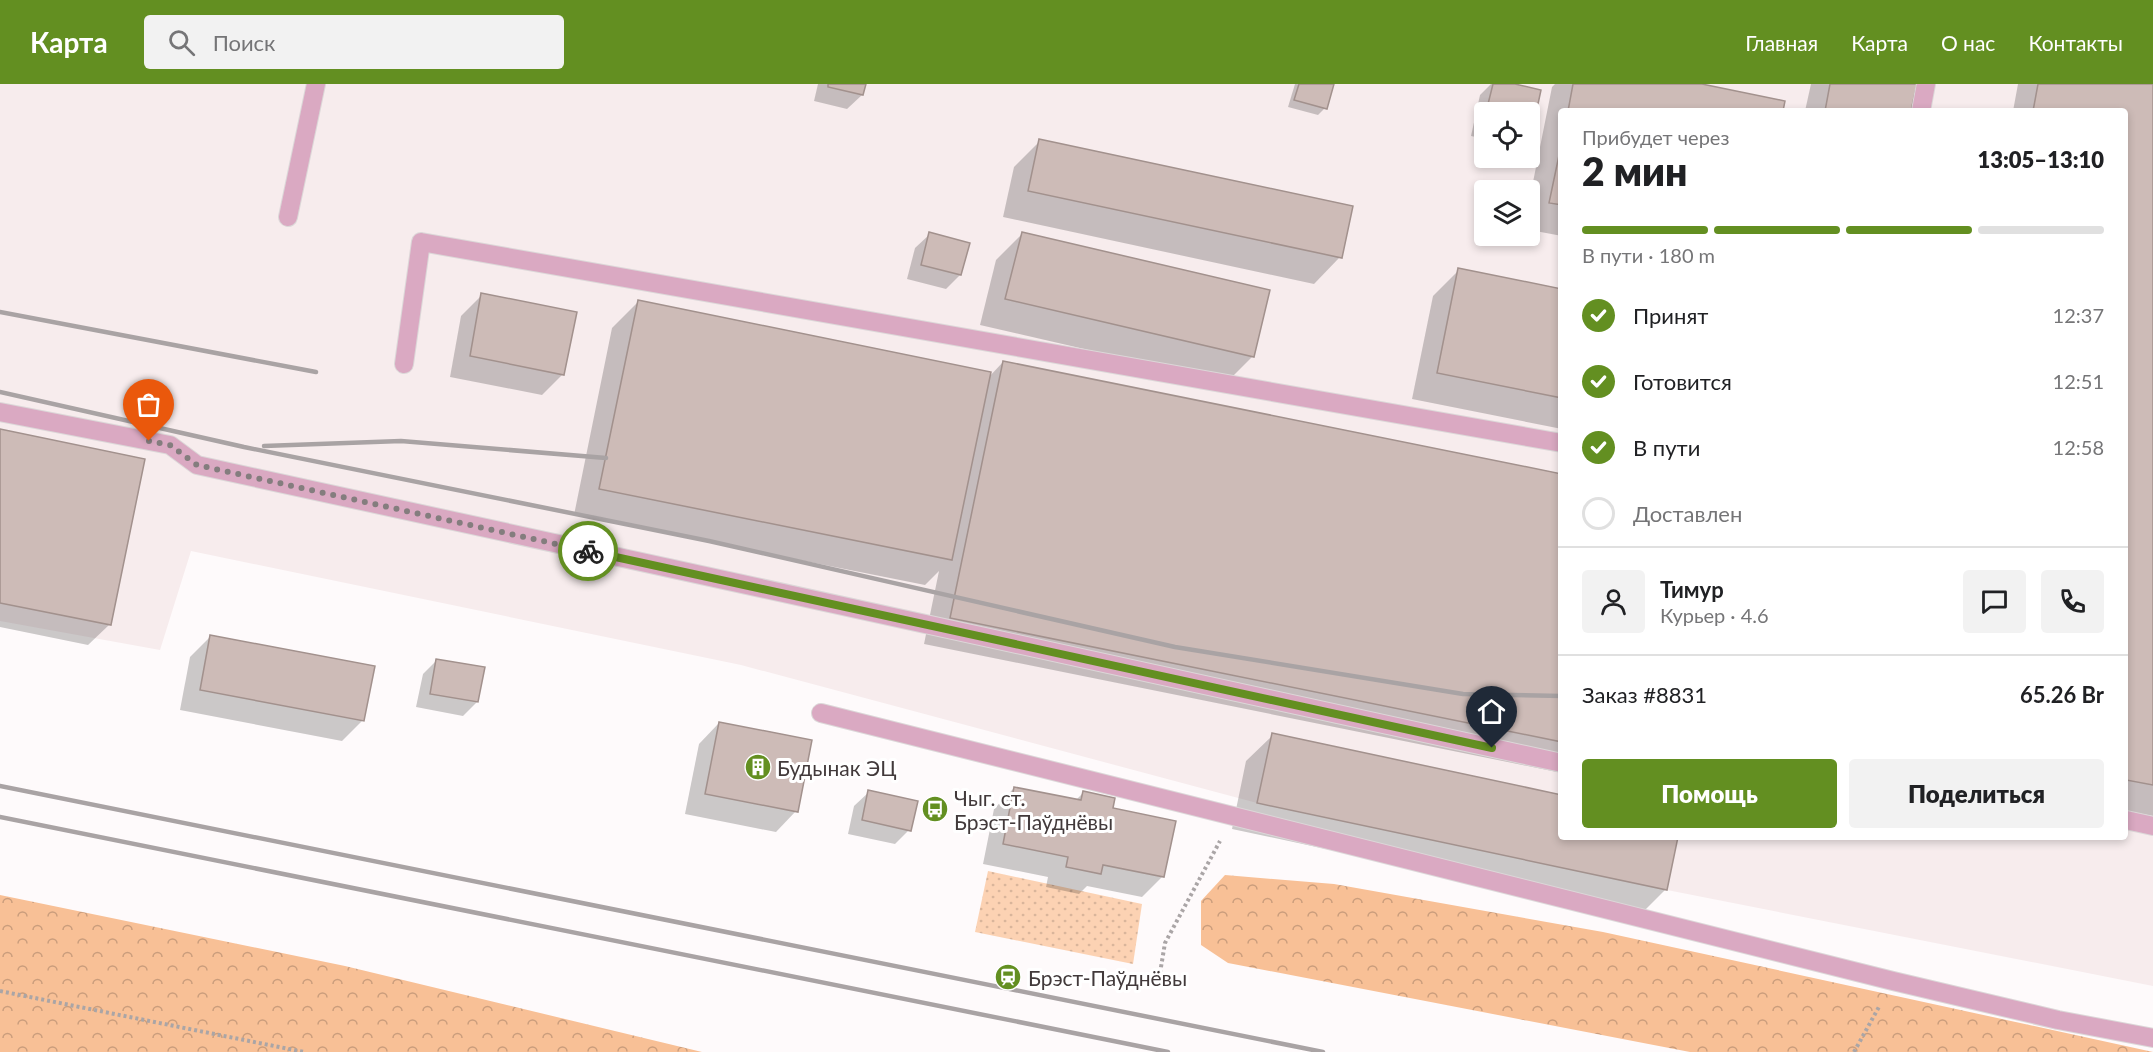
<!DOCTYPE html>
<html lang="ru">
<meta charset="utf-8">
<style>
:root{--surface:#fff;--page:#f2f2f2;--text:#202124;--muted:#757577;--line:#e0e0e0;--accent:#638f21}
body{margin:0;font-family:Lato,sans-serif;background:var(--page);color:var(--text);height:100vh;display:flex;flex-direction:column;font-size:22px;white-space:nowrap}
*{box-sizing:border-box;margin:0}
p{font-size:20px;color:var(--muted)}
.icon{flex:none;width:33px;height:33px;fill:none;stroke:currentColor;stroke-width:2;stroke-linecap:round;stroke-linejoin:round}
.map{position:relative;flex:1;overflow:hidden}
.details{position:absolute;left:1558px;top:24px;width:570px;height:732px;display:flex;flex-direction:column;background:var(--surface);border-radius:6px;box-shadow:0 3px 9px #0003}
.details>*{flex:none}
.controls{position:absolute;left:1474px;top:18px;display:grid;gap:12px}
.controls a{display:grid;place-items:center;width:66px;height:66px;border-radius:6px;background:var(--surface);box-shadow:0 3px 9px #0003;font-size:30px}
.pin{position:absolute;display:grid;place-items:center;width:51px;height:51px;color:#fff;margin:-62px -26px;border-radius:50% 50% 50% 0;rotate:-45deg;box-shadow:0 0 6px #0007}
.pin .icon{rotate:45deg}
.courier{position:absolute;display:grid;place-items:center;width:60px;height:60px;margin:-30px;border:4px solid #638f21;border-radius:50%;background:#fff;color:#222;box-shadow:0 2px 8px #0007}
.head em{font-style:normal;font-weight:800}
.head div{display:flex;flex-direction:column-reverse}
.head{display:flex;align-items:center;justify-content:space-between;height:102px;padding:0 24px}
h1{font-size:39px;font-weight:800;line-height:45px}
.bar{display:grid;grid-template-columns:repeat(4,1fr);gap:9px 6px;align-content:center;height:72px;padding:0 24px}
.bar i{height:8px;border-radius:4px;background:var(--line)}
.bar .active{background:var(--accent)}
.bar p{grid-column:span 4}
.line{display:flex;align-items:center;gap:15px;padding:0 24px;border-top:2px solid var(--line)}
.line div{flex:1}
.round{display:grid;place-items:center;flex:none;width:63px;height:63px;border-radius:6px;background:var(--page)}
ol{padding:0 24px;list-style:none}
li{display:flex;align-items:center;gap:18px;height:66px}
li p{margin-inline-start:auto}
li .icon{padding:6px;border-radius:50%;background:var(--accent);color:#fff;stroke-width:4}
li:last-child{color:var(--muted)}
li i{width:33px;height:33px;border:3px solid var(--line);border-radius:50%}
.primary-button{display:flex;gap:12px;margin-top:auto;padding:12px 24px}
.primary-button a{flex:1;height:69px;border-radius:6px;background:var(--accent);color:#fff;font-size:24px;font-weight:800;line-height:69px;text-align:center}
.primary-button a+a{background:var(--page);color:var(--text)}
header{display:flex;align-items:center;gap:36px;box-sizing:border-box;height:84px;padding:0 30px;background:var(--accent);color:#fff}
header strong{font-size:28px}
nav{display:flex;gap:33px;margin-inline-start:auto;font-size:21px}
.search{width:420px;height:54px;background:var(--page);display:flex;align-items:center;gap:15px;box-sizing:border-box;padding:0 21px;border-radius:6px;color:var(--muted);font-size:22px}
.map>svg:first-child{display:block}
.built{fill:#f7eced;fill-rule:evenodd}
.grass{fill:url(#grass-dots)}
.forest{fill:url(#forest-crowns)}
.shadow{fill:#0003}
.building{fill:#cdbbb7;stroke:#a2918d;stroke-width:1.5}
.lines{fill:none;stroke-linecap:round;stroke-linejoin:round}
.minor-casing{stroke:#dcd7d8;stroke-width:20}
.path{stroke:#aaa5a6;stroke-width:4;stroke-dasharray:3 3;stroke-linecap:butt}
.minor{stroke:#daa9c2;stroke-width:18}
.rail{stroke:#a9a3a4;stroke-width:4.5}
.done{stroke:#847d7e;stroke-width:6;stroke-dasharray:0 10.8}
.route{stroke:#638f21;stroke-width:8}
.labels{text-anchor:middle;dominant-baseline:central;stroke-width:6;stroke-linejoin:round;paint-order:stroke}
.poi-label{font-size:21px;fill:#423a3b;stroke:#fff;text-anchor:start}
</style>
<header>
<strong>Карта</strong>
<div class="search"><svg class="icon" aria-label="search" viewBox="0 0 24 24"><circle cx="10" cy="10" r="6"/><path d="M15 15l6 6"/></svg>Поиск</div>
<nav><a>Главная</a><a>Карта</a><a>О нас</a><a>Контакты</a></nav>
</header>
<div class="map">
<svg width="2153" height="968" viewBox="0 0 2153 968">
<defs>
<pattern id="grass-dots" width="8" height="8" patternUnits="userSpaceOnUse" patternTransform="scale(1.5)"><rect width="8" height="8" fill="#fcd2b3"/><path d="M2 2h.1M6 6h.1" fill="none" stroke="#d9b59b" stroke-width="1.8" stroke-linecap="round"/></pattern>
<pattern id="forest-crowns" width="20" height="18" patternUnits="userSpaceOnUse" patternTransform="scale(1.5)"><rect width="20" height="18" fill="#f8c096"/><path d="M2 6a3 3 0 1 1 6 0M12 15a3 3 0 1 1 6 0" fill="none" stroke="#ca9d7c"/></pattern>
</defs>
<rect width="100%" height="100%" fill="#fefafb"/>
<path class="built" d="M 0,0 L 2153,0 L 2153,902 L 1667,806 L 1257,719 L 741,581 L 191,467 L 160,566 L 0,537 ZM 1562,27 L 2126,27 L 2126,753 L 1562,753 ZM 1485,28 L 1530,28 L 1530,74 L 1485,74 ZM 1485,106 L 1530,106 L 1530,152 L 1485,152 Z"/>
<polygon class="grass" points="988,787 1142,820 1133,880 975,848"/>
<g class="forest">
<polygon points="1225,791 1334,800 1603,848 2153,968 1690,968 1228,879 1201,861 1201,817"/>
<polygon points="0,811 345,882 702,968 0,968"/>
</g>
<g class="shadow">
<polygon points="818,0 864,0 862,11 847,25 814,17"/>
<polygon points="1295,0 1333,0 1325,24 1318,31 1288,23"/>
<polygon points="1491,0 1508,0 1540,7 1530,49 1530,28 1485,28 1485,55 1471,52 1480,11"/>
<polygon points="1555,0 1694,0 1782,27 1562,27 1562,152 1530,146 1530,113 1552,3"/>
<polygon points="1811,0 1915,0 1909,27 1805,27"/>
<polygon points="2018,0 2153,0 2153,732 2126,727 2126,27 2013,27"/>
<polygon points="1040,57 1340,173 1314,200 1003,133 1014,83"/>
<polygon points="930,150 960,191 946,205 907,195 915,164"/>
<polygon points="1022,150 1253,272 1227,298 980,241 996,176"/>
<polygon points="1459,186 1562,206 1562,345 1412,315 1433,212"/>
<polygon points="482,211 563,290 542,311 450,293 461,232"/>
<polygon points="638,218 988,294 1003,278 1562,392 1562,689 924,560 939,487 925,501 574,431 612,244"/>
<polygon points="0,347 143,376 109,541 88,561 0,543"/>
<polygon points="211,552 363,636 342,657 180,626 190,573"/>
<polygon points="437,576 477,618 463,632 416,623 423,590"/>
<polygon points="719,639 796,727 776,748 685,730 699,660"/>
<polygon points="1273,651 1562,753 1677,753 1665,806 1639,832 1232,745 1246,677"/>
<polygon points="1014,704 1075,717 1083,709 1111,726 1163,792 1142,813 1087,802 1079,810 1046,803 1048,793 983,780 994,725"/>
<polygon points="869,708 909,746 895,760 848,750 854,722"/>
</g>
<g class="building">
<polygon points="828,0 866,0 863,11 828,3"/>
<polygon points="1299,0 1334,0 1327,25 1294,16"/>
<polygon points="1493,0 1515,0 1541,6 1532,48 1530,48 1530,28 1486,28"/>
<polygon points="1573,0 1702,0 1785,17 1783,27 1568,27"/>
<polygon points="1830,0 1917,0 1911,27 1825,27"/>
<polygon points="2038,0 2153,0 2153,701 2126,696 2126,27 2033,27"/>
<polygon points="1039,55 1353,122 1342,174 1028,107"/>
<polygon points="1562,57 1562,121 1549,119"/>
<polygon points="929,148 970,159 961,191 921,181"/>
<polygon points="1022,148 1270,206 1254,273 1005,215"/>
<polygon points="1458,184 1562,205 1562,314 1437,289"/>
<polygon points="481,209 577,228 564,291 470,272"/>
<polygon points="638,216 991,288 952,476 599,405"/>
<polygon points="1003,277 1562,390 1562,658 950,534"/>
<polygon points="0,345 145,375 111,541 0,519"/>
<polygon points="210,551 375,582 364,637 200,606"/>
<polygon points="436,575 485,583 478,618 430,610"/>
<polygon points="719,638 812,656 798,728 705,710"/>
<polygon points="1272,649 1562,711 1562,753 1678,753 1667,806 1257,719"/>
<polygon points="1014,703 1081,716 1083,707 1115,714 1113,724 1176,737 1164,793 1103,781 1101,790 1066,783 1068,773 1003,760"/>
<polygon points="868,706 918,717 911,747 862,736"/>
</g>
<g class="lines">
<defs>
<g id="minor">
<polyline points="1921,27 1926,0"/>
<polyline points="288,133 316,0"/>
<polyline points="404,280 421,158 1562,359"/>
<polyline points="0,328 170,361 197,381 1562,679"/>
<polyline points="821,629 1893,897 2058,936 2153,954"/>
<polyline points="2126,736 2153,742"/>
</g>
</defs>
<use href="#minor" class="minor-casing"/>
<g class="path">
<polyline points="1158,901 1165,859 1220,757"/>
<polyline points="0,907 304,968"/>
<polyline points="1854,968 1880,921"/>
</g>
<use href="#minor" class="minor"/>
<g class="rail">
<polyline points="0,228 316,288"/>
<polyline points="0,308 244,363 709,457 1175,563 1463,610 1562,612"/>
<polyline points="264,362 401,357 606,374"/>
<polyline points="0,702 1323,968"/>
<polyline points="0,733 1168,968"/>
</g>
</g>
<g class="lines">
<polyline class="done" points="149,357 170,361 197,381 588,467"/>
<polyline class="route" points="588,467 1492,664"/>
</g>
<defs>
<symbol id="building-disc" viewBox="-11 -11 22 22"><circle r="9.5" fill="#638f21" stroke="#fff"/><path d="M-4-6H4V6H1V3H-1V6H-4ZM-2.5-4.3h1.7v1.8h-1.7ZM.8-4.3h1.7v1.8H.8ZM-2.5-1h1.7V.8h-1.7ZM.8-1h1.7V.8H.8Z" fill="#fff"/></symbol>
<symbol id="bus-disc" viewBox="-11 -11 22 22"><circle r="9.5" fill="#638f21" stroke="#fff"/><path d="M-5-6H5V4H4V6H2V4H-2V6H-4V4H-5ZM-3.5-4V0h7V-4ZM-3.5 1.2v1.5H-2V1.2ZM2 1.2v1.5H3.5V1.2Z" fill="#fff"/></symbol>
<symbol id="station-disc" viewBox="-11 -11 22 22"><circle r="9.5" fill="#638f21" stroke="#fff"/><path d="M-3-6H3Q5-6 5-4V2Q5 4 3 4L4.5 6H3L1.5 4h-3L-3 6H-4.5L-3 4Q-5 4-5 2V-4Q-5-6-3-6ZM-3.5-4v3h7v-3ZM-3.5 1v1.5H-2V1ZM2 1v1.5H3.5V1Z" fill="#fff"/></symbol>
</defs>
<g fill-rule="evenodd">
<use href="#building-disc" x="743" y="668" width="30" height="30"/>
<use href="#bus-disc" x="920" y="710" width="30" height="30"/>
<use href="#station-disc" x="993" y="878" width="30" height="30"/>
</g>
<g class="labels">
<g class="poi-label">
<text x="777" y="683">Будынак ЭЦ</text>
<text x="954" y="713">Чыг. ст.<tspan x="954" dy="24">Брэст-Паўднёвы</tspan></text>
<text x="1028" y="893">Брэст-Паўднёвы</text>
</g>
</g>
</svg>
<div class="controls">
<a><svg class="icon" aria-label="locate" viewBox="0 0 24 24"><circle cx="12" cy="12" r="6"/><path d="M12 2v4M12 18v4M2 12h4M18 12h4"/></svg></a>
<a><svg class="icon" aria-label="layers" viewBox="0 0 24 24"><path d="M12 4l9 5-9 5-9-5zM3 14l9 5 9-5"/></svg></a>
</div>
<div class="pin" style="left:149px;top:357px;background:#ea580c"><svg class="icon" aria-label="bag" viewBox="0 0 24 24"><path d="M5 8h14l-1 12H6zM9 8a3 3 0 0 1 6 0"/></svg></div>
<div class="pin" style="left:1492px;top:664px;background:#1f2937"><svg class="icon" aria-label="home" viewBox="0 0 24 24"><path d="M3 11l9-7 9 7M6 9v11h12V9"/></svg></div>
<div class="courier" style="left:588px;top:467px"><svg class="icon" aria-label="bike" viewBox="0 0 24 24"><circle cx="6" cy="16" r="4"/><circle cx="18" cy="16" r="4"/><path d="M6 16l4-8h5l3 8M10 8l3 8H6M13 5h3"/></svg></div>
<section class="details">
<div class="head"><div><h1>2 мин</h1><p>Прибудет через</p></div><em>13:05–13:10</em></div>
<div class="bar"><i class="active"></i><i class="active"></i><i class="active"></i><i></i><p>В пути · 180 m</p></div>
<ol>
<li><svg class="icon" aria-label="check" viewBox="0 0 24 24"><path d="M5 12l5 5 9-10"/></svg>Принят<p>12:37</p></li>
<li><svg class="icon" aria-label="check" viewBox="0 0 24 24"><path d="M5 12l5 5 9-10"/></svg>Готовится<p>12:51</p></li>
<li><svg class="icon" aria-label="check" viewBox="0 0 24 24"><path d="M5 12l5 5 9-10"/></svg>В пути<p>12:58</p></li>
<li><i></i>Доставлен</li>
</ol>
<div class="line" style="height:108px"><a class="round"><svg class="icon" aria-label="person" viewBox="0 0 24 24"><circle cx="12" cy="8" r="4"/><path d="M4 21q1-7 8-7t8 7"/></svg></a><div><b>Тимур</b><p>Курьер · 4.6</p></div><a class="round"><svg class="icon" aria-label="chat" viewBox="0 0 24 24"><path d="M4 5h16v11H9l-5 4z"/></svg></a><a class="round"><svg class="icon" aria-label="phone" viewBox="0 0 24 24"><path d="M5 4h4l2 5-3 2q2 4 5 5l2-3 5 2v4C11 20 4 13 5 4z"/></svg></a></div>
<div class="line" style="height:78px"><div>Заказ #8831</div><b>65.26 Br</b></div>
<div class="primary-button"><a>Помощь</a><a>Поделиться</a></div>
</section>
</div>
